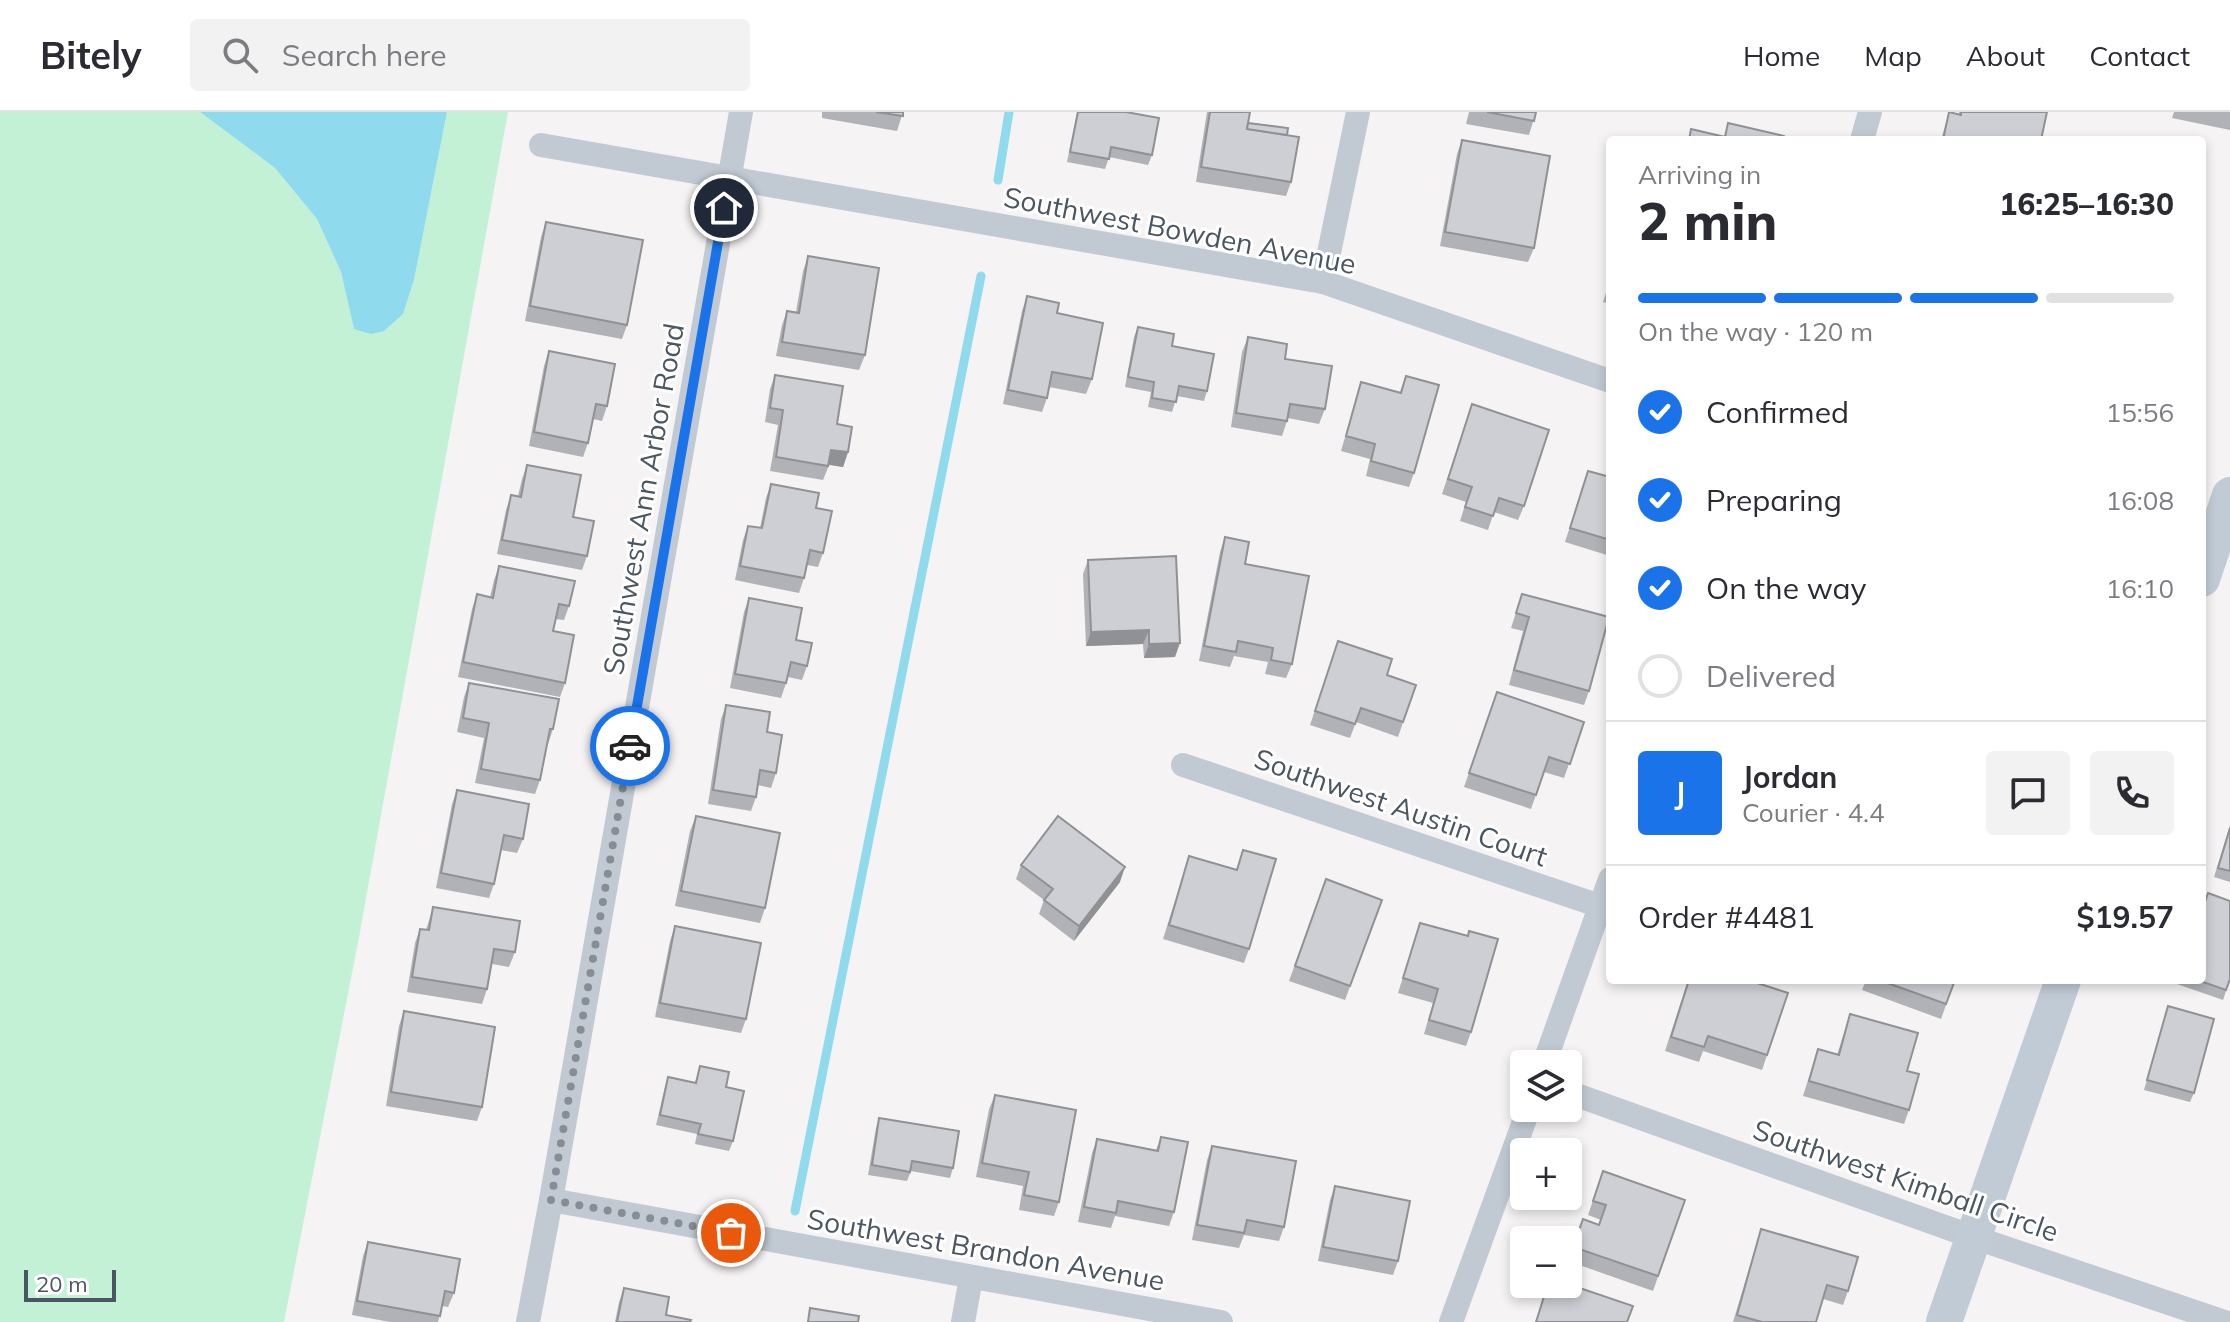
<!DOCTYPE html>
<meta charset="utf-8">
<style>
:root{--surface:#fff;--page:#f2f2f3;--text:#2b2b33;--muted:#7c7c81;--line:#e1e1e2;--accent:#1a73e8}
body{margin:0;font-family:Mulish,sans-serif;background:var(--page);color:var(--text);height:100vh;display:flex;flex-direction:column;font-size:30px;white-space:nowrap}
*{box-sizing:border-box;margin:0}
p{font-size:26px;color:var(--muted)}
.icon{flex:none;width:44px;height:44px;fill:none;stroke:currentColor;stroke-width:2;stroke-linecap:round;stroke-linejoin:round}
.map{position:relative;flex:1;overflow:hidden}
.side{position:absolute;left:1606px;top:24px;width:600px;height:848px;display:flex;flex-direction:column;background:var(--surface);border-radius:8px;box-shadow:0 4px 12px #0003}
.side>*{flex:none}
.tools{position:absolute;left:1510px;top:938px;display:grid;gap:16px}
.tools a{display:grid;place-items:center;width:72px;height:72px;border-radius:8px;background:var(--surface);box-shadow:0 4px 12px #0003;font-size:40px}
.scale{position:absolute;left:24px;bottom:20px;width:92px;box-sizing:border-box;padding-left:8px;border:4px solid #4a5661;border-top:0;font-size:22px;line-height:28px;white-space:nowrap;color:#4a5661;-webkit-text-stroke:6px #fff;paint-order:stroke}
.pin{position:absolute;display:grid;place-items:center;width:68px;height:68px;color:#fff;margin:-34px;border:4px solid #fff;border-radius:50%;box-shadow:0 2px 8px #0007}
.courier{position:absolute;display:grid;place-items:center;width:80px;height:80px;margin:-40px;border:6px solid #1a73e8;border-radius:50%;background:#fff;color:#222;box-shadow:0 2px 10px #0007}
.head em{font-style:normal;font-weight:800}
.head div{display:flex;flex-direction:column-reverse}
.head{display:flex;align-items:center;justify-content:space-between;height:136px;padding:0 32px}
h1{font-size:52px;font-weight:800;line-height:60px}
.bar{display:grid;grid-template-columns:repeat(4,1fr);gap:12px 8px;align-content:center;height:96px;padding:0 32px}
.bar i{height:10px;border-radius:6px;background:var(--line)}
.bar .current{background:var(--accent)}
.bar p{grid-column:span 4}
.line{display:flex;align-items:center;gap:20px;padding:0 32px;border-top:2px solid var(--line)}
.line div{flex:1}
.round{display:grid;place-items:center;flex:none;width:84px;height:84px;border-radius:8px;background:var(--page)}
ol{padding:0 32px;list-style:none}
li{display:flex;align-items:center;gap:24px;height:88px}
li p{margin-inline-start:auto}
li .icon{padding:8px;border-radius:50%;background:var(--accent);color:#fff;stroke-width:4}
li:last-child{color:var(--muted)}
li i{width:44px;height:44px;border:4px solid var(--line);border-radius:50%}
header{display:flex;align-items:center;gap:48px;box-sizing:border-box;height:112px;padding:0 40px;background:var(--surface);border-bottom:2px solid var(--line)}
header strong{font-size:38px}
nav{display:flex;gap:44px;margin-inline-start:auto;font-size:28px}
.search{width:560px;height:72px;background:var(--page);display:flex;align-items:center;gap:20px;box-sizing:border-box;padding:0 28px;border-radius:8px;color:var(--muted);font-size:30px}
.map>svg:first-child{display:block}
.green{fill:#c3f1d5}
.water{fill:#90daee}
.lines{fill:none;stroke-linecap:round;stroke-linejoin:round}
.stream{stroke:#90daee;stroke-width:9}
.street{stroke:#c1cad2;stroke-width:24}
.secondary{stroke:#c1cbd6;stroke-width:36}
.wall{fill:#b0b2b7}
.shaded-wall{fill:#909195}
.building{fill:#cdcfd5;stroke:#909195;stroke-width:2}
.done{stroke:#868d94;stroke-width:8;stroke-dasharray:0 14.4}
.route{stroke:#1a73e8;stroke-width:10}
.labels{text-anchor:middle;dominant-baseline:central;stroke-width:6;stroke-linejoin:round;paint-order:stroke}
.street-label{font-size:28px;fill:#4a5661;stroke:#fff}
</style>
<header>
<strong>Bitely</strong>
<div class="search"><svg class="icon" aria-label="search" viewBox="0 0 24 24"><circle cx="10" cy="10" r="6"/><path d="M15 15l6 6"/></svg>Search here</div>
<nav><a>Home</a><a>Map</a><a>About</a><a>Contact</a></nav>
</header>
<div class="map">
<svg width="2230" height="1210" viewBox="0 0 2230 1210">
<rect width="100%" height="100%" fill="#f5f3f3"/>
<polygon class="green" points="0,0 200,0 275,56 317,107 341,160 354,217 384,219 403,202 414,168 447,0 508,0 359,825 284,1210 0,1210"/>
<polygon class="water" points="200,0 447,0 414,168 403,202 384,219 371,222 354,217 341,160 317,107 275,56"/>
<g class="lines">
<g class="stream">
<polyline points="998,68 1009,0"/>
<polyline points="795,1099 981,164"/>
</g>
<g class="street">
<polyline points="1862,28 1870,0"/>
<polyline points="541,33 1323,170 1610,269"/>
<polyline points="1323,170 1358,0"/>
<polyline points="1183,653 1600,794"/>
<polyline points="1544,952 1610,767"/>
<polyline points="1568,980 1973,1125 2225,1210"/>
<polyline points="551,1088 1221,1210"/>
<polyline points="528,1210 551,1088 741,0"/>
<polyline points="963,1210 971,1166"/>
<polyline points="1451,1210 1529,996"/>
</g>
<g class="secondary">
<polyline points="2202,467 2230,383"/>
<polyline points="1944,1210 2063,868"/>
</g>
</g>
<g class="wall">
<polygon points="822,0 903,0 897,19 822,6"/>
<polygon points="1077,0 1126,0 1152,43 1148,53 1109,45 1105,57 1067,50"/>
<polygon points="1207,0 1250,0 1248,11 1287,23 1291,70 1286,84 1196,70"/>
<polygon points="1469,0 1536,0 1529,23 1466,12"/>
<polygon points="1949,0 1959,2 1959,0 2047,0 2041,28 1941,28"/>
<polygon points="2174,0 2230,0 2230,18 2172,6"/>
<polygon points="1462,28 1534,136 1528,150 1440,134 1457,42"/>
<polygon points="546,110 627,213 622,227 525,209 541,125"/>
<polygon points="808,144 865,243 859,258 776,244 782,213 787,199 796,200 803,159"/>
<polygon points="1610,168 1610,192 1603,190"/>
<polygon points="1027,184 1057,201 1092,267 1086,282 1049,275 1047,286 1042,300 1003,292 1022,199"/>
<polygon points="1138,215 1172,234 1207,279 1204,289 1177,284 1172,300 1148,295 1151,280 1125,275 1134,225"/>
<polygon points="1248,225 1285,247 1325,297 1319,312 1288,306 1282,324 1231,315 1242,240"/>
<polygon points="549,239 607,294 602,309 593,307 588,331 583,345 529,334 544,254"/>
<polygon points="775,263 837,312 848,340 843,355 829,353 823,368 770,359 778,313 765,310 770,277"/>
<polygon points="1406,264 1414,361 1409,375 1366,364 1370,347 1341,339 1361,270 1400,280"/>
<polygon points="1472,292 1524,394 1518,408 1494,400 1488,418 1460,409 1466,390 1442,382"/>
<polygon points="527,353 573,405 587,444 582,458 497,442 506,398 511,383 518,384 522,367"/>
<polygon points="1588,359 1610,365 1610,444 1565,430"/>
<polygon points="771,372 816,396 823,441 818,455 807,453 804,466 799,481 735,468 743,428 748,414 760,416 766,386"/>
<polygon points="1225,425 1245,452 1292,552 1286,566 1265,562 1268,550 1234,544 1230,555 1199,549 1220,440"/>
<polygon points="1088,448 1175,545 1144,546 1143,532 1086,534 1083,462"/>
<polygon points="499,454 569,494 564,508 555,507 553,519 565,571 560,585 458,565 472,497 477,482 490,485 494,468"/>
<polygon points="1522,482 1589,579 1584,593 1509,573 1523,519 1511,516"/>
<polygon points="749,486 807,554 802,568 788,565 781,586 730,576 744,500"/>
<polygon points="1338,529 1387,563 1416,573 1398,625 1356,610 1350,626 1310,613"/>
<polygon points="469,571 553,617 548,632 547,632 540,668 535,682 475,671 484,626 457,620 464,585"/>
<polygon points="1497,580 1584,610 1564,666 1544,660 1531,697 1464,675"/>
<polygon points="726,593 767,620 776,661 771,676 758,673 756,685 751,699 708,692 721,607"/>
<polygon points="457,678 523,727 517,741 501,738 494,772 489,786 436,776 452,692"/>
<polygon points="696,704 765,796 760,811 675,794 690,719"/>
<polygon points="2230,713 2230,770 2214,765"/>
<polygon points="1243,738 1249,837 1244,851 1163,827 1189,744 1236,758"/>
<polygon points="1021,753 1120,770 1074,829 1039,802 1044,788 1016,767"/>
<polygon points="1326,767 1382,788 1345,888 1289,869"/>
<polygon points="433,795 515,840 509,855 492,852 487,877 482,892 407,880 415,831 420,817 426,818"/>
<polygon points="1420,811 1471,920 1466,934 1424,922 1433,891 1398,881"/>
<polygon points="675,814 746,907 741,921 655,905 670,829"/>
<polygon points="2230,867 2223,888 2177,872 2179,868"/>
<polygon points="1688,868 1788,881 1762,958 1703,939 1699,950 1665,939"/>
<polygon points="1866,868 1955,868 1941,907 1862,878"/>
<polygon points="2168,894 2194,981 2190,990 2144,978"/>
<polygon points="404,899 482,995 477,1009 386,994 399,914"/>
<polygon points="1850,902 1907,959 1909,998 1904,1012 1803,984 1818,937 1837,943"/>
<polygon points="700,954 726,975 733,1029 729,1039 695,1032 697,1022 656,1013 665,975 668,965 695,971"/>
<polygon points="995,983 1059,1090 1054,1104 1019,1098 1023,1074 976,1065 989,997"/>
<polygon points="879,1006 953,1056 950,1066 911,1059 907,1069 868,1063 876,1016"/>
<polygon points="1161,1025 1174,1100 1169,1114 1115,1104 1111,1116 1078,1110 1092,1041 1097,1027 1156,1038"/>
<polygon points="1212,1034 1284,1115 1279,1129 1244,1123 1239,1136 1192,1128 1207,1048"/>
<polygon points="1603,1059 1685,1088 1653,1179 1568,1149 1583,1107 1599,1113 1601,1108 1588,1103"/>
<polygon points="1335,1074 1398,1149 1393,1163 1318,1149 1330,1088"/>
<polygon points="1761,1117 1848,1179 1843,1193 1823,1187 1816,1210 1733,1210"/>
<polygon points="368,1130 454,1181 448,1195 442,1194 438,1210 390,1210 352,1203 363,1144"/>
<polygon points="624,1176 666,1203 690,1210 615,1210 619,1190"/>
</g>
<g class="shaded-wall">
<polygon points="831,338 848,340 843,355 826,352"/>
<polygon points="1149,518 1143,532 1086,534 1091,520"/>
<polygon points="1180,531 1175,545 1144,546 1149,532"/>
<polygon points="1125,755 1120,770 1074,829 1079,814"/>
</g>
<g class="building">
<polygon points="876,0 903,0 903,4"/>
<polygon points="1078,0 1126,0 1159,6 1152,43 1111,35 1109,47 1070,40"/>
<polygon points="1210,0 1250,0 1247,17 1299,25 1291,70 1201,55"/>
<polygon points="1487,0 1536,0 1534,9"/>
<polygon points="1949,0 1961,3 1961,0 2047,0 2041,28 1943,28"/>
<polygon points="1248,11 1288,16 1287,23 1247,17"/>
<polygon points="1728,11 1784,24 1784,28 1689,28 1691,17 1725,25"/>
<polygon points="1462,28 1550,44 1534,136 1445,120"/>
<polygon points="546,110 643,128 627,213 530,194"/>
<polygon points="808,144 879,156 865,243 782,230 787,199 799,201"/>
<polygon points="1027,184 1059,191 1057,201 1103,211 1092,267 1052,260 1047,286 1008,278"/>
<polygon points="1138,215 1174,222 1172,234 1214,242 1207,279 1179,274 1176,290 1152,286 1154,270 1128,265"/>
<polygon points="1248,225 1287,232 1285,247 1332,254 1325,297 1290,292 1287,309 1236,301"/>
<polygon points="549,239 615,252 607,294 596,292 588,331 534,320"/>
<polygon points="775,263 843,274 837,312 852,315 848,340 831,338 828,354 776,345 783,298 770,296"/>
<polygon points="1406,264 1439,273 1414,361 1371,349 1375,332 1346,324 1361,270 1401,281"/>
<polygon points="1472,292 1549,318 1524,394 1499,386 1493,404 1465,395 1472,375 1448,367"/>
<polygon points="527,353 581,363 573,405 594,409 587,444 502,428 511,383 521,385"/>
<polygon points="1588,359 1610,365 1610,428 1570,416"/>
<polygon points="771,372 819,381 816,396 832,399 823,441 810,438 804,466 740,454 748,414 762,416"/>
<polygon points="1225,425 1249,430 1245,452 1309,464 1292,552 1271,548 1273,536 1238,529 1236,540 1204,534"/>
<polygon points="1176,444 1180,531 1149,532 1149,518 1091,520 1088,448"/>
<polygon points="499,454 575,469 569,494 559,492 553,519 574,523 565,571 463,550 477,482 493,486"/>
<polygon points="1522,482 1609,505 1589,579 1514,558 1529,505 1516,501"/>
<polygon points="749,486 802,496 796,528 812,531 807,554 791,550 786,571 735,562"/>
<polygon points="1338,529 1392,547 1387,563 1416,573 1403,610 1361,596 1355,612 1315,599"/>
<polygon points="469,571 559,587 553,617 550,617 540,668 481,657 489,611 463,606"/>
<polygon points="1497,580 1584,610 1570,652 1549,645 1536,683 1469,661"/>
<polygon points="726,593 770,600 767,620 782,623 776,661 760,658 756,685 713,678"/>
<polygon points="457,678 529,692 523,727 504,723 494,772 441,761"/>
<polygon points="696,704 780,721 765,796 681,779"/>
<polygon points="1058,704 1125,755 1079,814 1044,788 1053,777 1021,753"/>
<polygon points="2230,716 2230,759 2218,756"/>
<polygon points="1243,738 1276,747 1249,837 1169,813 1189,744 1237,758"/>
<polygon points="1326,767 1382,788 1350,874 1295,854"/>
<polygon points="2208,781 2230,789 2230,867 2226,878 2197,868 2202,868 2202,799"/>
<polygon points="433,795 520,809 515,840 494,837 487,877 412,865 420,817 429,818"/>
<polygon points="1420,811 1468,824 1469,819 1498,827 1471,920 1429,908 1438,877 1403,866"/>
<polygon points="675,814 761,831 746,907 660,891"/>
<polygon points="1689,868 1748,868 1788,881 1767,943 1708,924 1704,935 1671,925"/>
<polygon points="1879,868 1955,868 1946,892"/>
<polygon points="2168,894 2214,907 2194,981 2147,968"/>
<polygon points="404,899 495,915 482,995 391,980"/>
<polygon points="1850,902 1918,921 1907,959 1919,962 1909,998 1809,969 1818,937 1839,943"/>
<polygon points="700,954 729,960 726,975 744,979 733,1029 698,1022 701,1012 660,1003 668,965 696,971"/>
<polygon points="995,983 1076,998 1059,1090 1024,1083 1029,1060 982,1051"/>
<polygon points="879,1006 959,1019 953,1056 912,1049 910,1060 872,1053"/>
<polygon points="1161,1025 1188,1030 1174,1100 1118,1089 1116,1101 1084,1095 1097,1027 1158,1039"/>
<polygon points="1212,1034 1296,1049 1284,1115 1247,1108 1244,1121 1197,1113"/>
<polygon points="1603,1059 1685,1088 1658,1164 1573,1135 1583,1107 1599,1113 1606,1093 1593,1089"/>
<polygon points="1335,1074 1410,1089 1398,1149 1323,1135"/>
<polygon points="1761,1117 1858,1145 1848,1179 1827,1173 1816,1210 1762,1210 1737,1203"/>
<polygon points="368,1130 460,1147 454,1181 445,1179 440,1204 357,1189"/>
<polygon points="1548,1172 1568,1172 1633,1194 1627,1210 1536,1210"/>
<polygon points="624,1176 669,1185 666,1203 691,1208 690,1210 617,1210"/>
<polygon points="810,1196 859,1204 858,1210 808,1210"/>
</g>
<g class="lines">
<polyline class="done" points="630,634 551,1088 731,1121"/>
<polyline class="route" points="630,634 724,96"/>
</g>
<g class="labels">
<g class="street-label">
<text transform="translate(1180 118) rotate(11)">Southwest Bowden Avenue</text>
<text transform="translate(643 387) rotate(-80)">Southwest Ann Arbor Road</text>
<text transform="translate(1401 695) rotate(19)">Southwest Austin Court</text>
<text transform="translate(1906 1068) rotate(19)">Southwest Kimball Circle</text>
<text transform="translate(986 1137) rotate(10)">Southwest Brandon Avenue</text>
</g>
</g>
</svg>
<div class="tools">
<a><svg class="icon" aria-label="layers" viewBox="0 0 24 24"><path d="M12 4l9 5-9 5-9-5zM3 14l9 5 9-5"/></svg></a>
<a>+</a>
<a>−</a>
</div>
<div class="scale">20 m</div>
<div class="pin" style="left:731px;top:1121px;background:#ea580c"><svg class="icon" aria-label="bag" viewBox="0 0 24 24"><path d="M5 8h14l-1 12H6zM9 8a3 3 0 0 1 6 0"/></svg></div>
<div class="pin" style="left:724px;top:96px;background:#1f2937"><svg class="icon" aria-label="home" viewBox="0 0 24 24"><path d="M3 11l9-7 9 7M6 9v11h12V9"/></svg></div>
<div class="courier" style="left:630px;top:634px"><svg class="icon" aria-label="car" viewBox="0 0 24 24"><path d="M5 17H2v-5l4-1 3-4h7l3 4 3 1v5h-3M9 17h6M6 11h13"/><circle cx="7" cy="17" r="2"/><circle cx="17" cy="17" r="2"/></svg></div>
<section class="side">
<div class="head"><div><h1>2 min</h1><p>Arriving in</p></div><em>16:25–16:30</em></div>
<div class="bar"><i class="current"></i><i class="current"></i><i class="current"></i><i></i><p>On the way · 120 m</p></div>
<ol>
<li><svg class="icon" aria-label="check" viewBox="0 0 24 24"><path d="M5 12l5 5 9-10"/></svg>Confirmed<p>15:56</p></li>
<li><svg class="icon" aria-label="check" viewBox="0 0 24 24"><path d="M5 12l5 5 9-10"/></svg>Preparing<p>16:08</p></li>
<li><svg class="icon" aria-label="check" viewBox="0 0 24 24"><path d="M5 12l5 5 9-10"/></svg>On the way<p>16:10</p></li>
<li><i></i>Delivered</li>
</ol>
<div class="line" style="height:144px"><b class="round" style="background:var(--accent);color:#fff">J</b><div><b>Jordan</b><p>Courier · 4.4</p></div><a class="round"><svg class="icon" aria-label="chat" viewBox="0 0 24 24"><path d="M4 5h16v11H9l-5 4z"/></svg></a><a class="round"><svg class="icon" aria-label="phone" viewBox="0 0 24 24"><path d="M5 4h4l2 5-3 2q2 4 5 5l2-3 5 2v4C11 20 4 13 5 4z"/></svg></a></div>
<div class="line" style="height:104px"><div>Order #4481</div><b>$19.57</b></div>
</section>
</div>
